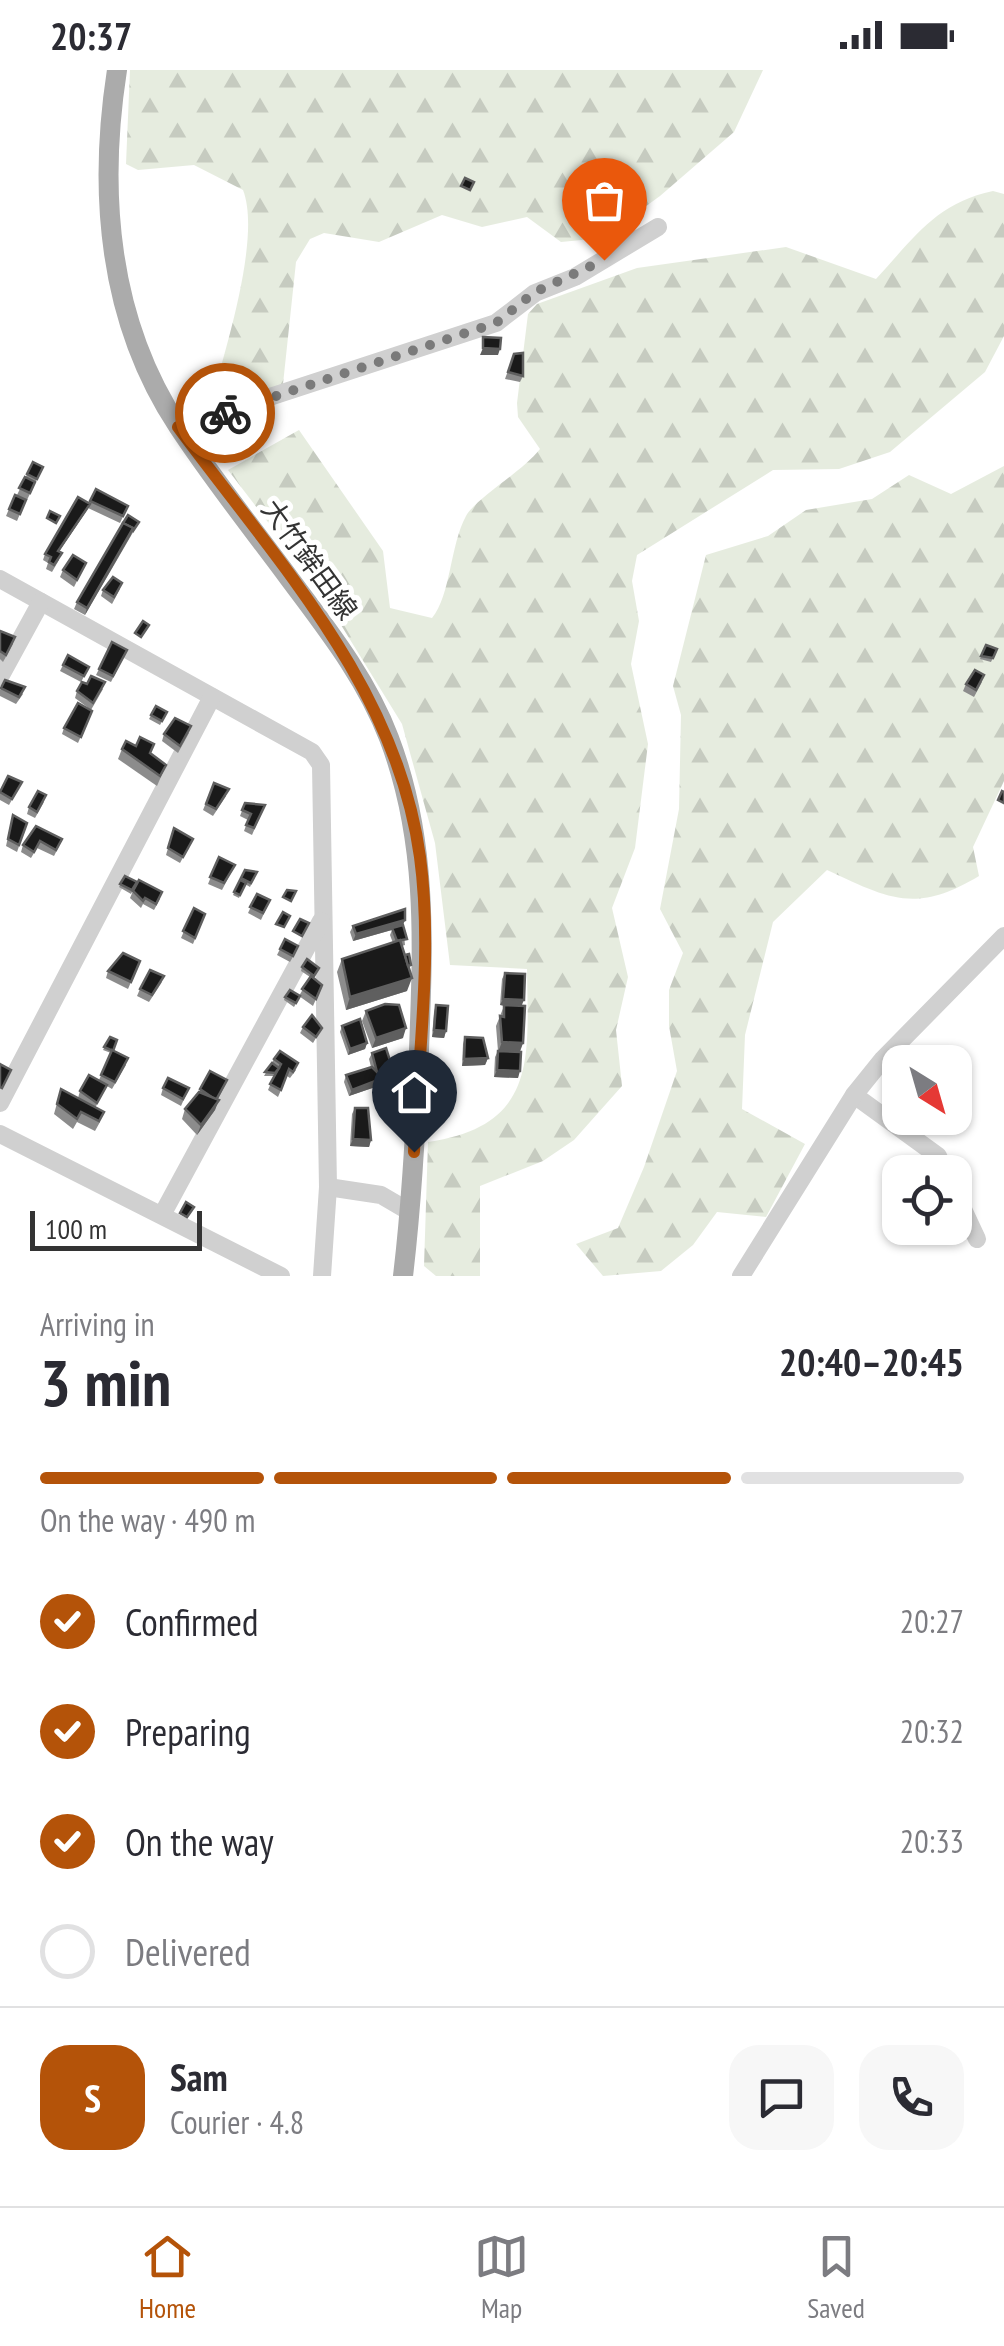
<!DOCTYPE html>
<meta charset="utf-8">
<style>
:root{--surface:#fff;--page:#f7f7f7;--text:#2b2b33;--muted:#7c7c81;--line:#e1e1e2;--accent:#b45309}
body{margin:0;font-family:"PT Sans Narrow","Noto Sans JP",sans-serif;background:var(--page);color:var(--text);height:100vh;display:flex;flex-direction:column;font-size:38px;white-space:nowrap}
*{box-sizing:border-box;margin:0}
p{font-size:32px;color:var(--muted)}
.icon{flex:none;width:55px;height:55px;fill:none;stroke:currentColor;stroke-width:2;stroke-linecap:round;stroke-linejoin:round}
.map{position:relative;height:1206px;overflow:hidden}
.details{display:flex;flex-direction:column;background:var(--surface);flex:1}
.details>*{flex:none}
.needle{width:65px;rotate:143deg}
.controls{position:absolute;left:882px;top:975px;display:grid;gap:20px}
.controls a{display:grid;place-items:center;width:90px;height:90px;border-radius:20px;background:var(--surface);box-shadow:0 2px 8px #0004;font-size:50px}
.scale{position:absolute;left:30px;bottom:25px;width:172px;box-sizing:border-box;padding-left:10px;border:5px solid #333;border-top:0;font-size:28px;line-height:35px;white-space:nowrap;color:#333;-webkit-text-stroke:8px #fff;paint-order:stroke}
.pin{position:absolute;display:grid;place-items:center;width:85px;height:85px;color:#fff;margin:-102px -42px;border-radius:50% 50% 50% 0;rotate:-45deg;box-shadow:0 0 10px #0007}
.pin .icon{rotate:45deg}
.courier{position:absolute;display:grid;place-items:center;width:100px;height:100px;margin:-50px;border:8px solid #b45309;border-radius:50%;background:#fff;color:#222;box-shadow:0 2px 12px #0007}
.summary em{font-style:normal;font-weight:800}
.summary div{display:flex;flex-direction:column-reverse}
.summary{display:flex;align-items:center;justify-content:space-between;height:170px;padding:0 40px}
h1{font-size:65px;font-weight:800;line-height:75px}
.bar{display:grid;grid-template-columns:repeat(4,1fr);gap:15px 10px;align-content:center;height:120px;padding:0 40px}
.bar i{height:12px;border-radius:8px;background:var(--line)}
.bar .selected{background:var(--accent)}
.bar p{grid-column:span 4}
.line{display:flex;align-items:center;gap:25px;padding:0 40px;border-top:2px solid var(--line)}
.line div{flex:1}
.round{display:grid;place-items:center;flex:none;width:105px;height:105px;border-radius:30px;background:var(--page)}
ol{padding:0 40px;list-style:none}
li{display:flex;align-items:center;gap:30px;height:110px}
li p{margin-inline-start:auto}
li .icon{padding:10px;border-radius:50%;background:var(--accent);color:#fff;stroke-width:4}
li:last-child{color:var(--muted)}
li i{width:55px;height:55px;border:5px solid var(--line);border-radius:50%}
.status{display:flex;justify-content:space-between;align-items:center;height:70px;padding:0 50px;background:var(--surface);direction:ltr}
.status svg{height:28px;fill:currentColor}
.tab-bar{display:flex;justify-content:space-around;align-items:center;height:140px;border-top:2px solid var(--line);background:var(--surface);font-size:28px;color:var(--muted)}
.tab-bar a{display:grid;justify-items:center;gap:5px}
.tab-bar .selected{color:var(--accent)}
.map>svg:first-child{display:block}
.forest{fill:url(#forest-firs)}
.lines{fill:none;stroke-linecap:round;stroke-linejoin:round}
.minor{stroke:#d0d0d0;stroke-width:18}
.major{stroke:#ababab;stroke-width:20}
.wall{fill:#8c8c8c}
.shaded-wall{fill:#5f5f5f}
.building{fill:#1a1a1a;stroke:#5f5f5f;stroke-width:2.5}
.done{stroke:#7a7a7a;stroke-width:10;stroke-dasharray:0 18}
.route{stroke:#b45309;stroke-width:12}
.labels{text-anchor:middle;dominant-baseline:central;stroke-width:10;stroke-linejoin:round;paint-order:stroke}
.street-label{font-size:28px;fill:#333;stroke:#fff}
</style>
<div class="status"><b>20:37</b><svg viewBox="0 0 49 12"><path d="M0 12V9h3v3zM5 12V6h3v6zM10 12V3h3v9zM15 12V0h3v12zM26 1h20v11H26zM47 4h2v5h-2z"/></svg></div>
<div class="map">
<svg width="1004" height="1206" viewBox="0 0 1004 1206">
<defs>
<pattern id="forest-firs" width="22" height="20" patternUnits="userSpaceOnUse" patternTransform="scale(2.5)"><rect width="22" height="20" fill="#e6ecdf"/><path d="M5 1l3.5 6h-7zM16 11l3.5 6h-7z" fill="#c6cbc0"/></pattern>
</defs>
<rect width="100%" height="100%" fill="#fff"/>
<g class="forest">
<path d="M 130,0 L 763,0 L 734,62 L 660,126 L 602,168 L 561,172 L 527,147 L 482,157 L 442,145 L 379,172 L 324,163 L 310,169 L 296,192 L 283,314 L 209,339 C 223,287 262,169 243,120 L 194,95 L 138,100 L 126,94 Z"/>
<path d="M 993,121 L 1004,124 L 1004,266 L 985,302 L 890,382 L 839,399 L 773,400 L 637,485 L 632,511 L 639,551 L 631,594 L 648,674 L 635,778 L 612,838 L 628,907 L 616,960 L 622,1016 L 574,1070 L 543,1091 L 480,1116 L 480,1206 L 436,1206 L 424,1196 L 428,1072 C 538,1056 528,987 527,899 L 450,895 L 435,773 L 402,654 L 317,516 L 228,400 L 299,360 L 383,481 L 390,538 L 432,548 C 451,525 450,475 466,446 C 476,428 522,402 540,379 L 518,347 L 517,333 L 528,244 L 537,234 L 637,198 L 786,177 L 876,209 C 914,168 936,133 993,121 Z"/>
<path d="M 1004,396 L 1004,711 L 973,777 L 979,806 C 916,844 889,829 827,800 L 773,852 L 745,965 L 742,1039 L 805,1074 L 766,1147 L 717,1142 L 693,1175 L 661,1201 L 603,1206 L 576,1174 L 618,1158 L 644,1097 L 677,1001 L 669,956 L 669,920 L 683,883 L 660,839 L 679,739 L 681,645 L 673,616 L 706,485 L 768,466 L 806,440 L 872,429 L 909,405 L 951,424 Z"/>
</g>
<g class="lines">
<g class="minor">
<polyline points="178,357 496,253 535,223 575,207 658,157"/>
<polyline points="0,509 312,682 321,695 328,1117 322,1206"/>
<polyline points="0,607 41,532"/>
<polyline points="854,1025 938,1086 945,1102"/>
<polyline points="0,1033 212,627"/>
<polyline points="0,1064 281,1206"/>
<polyline points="328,1117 381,1125 410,1142"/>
<polyline points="955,1122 977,1169"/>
<polyline points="162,1145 321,851"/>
<polyline points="741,1206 854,1025 883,989 1004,866"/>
</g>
<path class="major" d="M 117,0 C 98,122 108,250 178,356 C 212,408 252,458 289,508 C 327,559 366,608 389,668 C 428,770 423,873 419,980 C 416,1056 412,1131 403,1206"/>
</g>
<g class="wall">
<polygon points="514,284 523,306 520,312 505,309"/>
<polygon points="33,392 43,397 27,430 17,425"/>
<polygon points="96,419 128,436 120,453 88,438 59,482 59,490 52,502 46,499 48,493 43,490 45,484 89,433"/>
<polygon points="26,430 17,451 6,446 9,439"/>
<polygon points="139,452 85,545 74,539 77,532"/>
<polygon points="86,493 74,517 60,507 63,500"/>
<polygon points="120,519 112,534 101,526 103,520"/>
<polygon points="0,561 13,574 3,592 0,589"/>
<polygon points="986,575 997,579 991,592 980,589"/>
<polygon points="127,580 111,612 96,605 99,599"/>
<polygon points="63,595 89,597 81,612 60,601"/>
<polygon points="5,610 23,624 16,634 0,626 0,620"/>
<polygon points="982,612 974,627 963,621 966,614"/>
<polygon points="87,614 103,619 91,640 75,628 77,621"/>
<polygon points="156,636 167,642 160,655 149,649"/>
<polygon points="92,641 78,673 62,664 64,658"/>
<polygon points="189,663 178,683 162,671 164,664"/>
<polygon points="122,679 151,684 166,695 157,716 118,689"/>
<polygon points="22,712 9,735 0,730 0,721"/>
<polygon points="214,713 226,726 213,746 203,740"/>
<polygon points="44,732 35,748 27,744 29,737"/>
<polygon points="245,733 265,735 252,765 244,761 248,750 240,746"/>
<polygon points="13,745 27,753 17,782 6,776"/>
<polygon points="36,756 59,776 54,786 37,778 31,788 21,782 23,775"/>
<polygon points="174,758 193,769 180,793 166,785"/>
<polygon points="219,787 235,795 222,820 208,814"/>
<polygon points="257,802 250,817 245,814 239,828 233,825 241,808"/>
<polygon points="125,806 137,812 131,824 119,817"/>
<polygon points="133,821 160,829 154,840 143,834 141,838 130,828"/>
<polygon points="257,824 270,830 261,850 248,843"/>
<polygon points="194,838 205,844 193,874 181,868"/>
<polygon points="405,850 403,855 405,875 402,876 405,885 411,895 409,898 407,921 346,940 337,902 342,889 393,873 390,865 392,860 353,871 350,862 353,856"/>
<polygon points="280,879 295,883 290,892 277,885"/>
<polygon points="140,891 128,919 106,908 108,901"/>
<polygon points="302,897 319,898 313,908 322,915 313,936 299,926 310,907 301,901"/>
<polygon points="505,903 522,935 523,973 520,982 518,1008 494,1007 495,987 498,981 496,956 504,936 500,935 502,909"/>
<polygon points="162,912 149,932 137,926 140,919"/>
<polygon points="300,926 294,937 284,930 285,927"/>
<polygon points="436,935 446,961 444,968 432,967 434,942"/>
<polygon points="366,941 403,968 372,978 362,951"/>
<polygon points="342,956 367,973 365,979 348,985 340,962"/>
<polygon points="303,957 322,958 313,973 300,963"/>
<polygon points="110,967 114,980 126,995 112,1019 107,1016 95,1038 100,1052 95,1061 77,1052 73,1059 54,1044 61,1019 78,1028 80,1021 99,1010 111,983 103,980"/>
<polygon points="465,967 488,988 485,995 462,996 463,974"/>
<polygon points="372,983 392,997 390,1003 386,1005 384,1014 349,1026 344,1012 346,1005 371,997 369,989"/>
<polygon points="274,989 296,1000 290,1008 287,1006 278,1027 268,1020 274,1006 264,1006"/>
<polygon points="210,1001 224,1017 218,1029 215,1040 197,1065 182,1049 185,1039 199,1022"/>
<polygon points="163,1018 189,1018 181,1036 161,1025"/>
<polygon points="355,1038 371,1070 369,1077 350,1076 352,1044"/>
</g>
<g class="shaded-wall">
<polygon points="483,278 500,279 498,285 480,285"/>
<polygon points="90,434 87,440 55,487 58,481"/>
<polygon points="133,458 131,465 85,545 87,538"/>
<polygon points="405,850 402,857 353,871 356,864"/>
<polygon points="412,908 407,921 346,940 350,927"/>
<polygon points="503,929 524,930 521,937 500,935"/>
<polygon points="406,958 403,968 372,978 376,968"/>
<polygon points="434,960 446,961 444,968 432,967"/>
<polygon points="502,972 523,973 519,983 498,982"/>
<polygon points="367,973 365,979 348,985 350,979"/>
<polygon points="488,988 485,995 462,996 464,989"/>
<polygon points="497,1000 520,1001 518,1008 494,1007"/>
<polygon points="386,1007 384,1014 349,1026 352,1020"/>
<polygon points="219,1030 215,1040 197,1065 201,1055"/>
<polygon points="353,1069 371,1070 369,1077 350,1076"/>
</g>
<g class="building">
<polygon points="465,108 474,112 470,120 461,116"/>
<polygon points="483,267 501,268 500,279 483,278"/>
<polygon points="523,283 523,306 508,302 514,284"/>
<polygon points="33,392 43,397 37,409 27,404"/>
<polygon points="25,407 35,412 30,423 19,418"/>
<polygon points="96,419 128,436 123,446 90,431"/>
<polygon points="15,425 26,430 20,444 9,439"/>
<polygon points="78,427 90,434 58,481 62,483 54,495 49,492 51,487 45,484"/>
<polygon points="50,441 60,446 56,453 47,448"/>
<polygon points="128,445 139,452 133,461 132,460 133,458 123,453"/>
<polygon points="123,453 133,458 87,538 77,532"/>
<polygon points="73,485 86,493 77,510 63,500"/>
<polygon points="113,507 122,513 114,527 103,520"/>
<polygon points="143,551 149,555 141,567 135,563"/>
<polygon points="0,561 15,567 6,585 0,581"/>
<polygon points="112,572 127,580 113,606 99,599"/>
<polygon points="986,575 997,579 993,588 981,586"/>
<polygon points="68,585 89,597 84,606 63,595"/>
<polygon points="975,600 984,605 976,620 966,614"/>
<polygon points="91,606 105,612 93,633 77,621 82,612 87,614"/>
<polygon points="5,610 25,617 19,627 1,618"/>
<polygon points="78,633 92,641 81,667 64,658"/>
<polygon points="156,636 167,642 162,651 151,645"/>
<polygon points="175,648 191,656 180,676 164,664"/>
<polygon points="140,667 154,674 150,683 166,695 160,706 122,679 126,671 136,676"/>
<polygon points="8,706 22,712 12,729 0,722"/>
<polygon points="214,713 229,719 216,739 206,734"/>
<polygon points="38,721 46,725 37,742 29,737"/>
<polygon points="1002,721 1004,722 1004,733 998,730"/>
<polygon points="245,733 265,735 254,758 246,755 251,744 242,740"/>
<polygon points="13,745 27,753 19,775 8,769"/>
<polygon points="36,756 62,769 56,780 40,771 34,782 23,775"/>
<polygon points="174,758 193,769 183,787 168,778"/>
<polygon points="219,787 235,795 224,813 210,807"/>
<polygon points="245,800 257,802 251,813 241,808"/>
<polygon points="125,806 137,812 132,820 120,814"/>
<polygon points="139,810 162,822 156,834 145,828 143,831 133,821"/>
<polygon points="240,810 246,813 240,825 234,822"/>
<polygon points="287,820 296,821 291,831 283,827"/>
<polygon points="257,824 270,830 263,843 250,837"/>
<polygon points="194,838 205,844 195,868 183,861"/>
<polygon points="405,839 405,850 356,864 353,856"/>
<polygon points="283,842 290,846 284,857 276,854"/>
<polygon points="300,849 309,853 302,866 293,861"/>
<polygon points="403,855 407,869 397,871 392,858"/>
<polygon points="285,869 298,876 293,886 280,879"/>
<polygon points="400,870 412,908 350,927 342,889"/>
<polygon points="123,883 140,891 131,912 108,901"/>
<polygon points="409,884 411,895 408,896 405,885"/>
<polygon points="307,889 319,898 314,906 302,897"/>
<polygon points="150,900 164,906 152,925 140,919"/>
<polygon points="505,903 525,904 524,930 503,929"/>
<polygon points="311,906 322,915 316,929 302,919"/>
<polygon points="290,920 300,926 296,933 285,927"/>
<polygon points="385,934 399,935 406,958 376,968 366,941"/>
<polygon points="436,935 448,936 446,961 434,960"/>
<polygon points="504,935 525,936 523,973 502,972 500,946 504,947"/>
<polygon points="312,945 322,958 316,967 303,957"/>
<polygon points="360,949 367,973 350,979 342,956"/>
<polygon points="110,967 117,970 113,981 104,977"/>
<polygon points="465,967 483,968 488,988 464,989"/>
<polygon points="386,978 392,997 384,999 386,1007 352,1020 346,1005 372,997 377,1002 372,983"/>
<polygon points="112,980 128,988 115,1012 101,1005"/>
<polygon points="280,981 298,993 293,1002 289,999 281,1020 270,1014 281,994 274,989"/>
<polygon points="498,981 521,982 520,1001 497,1000"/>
<polygon points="272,993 279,998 275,1003 265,1002"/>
<polygon points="0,994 11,1000 2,1018 0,1017"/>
<polygon points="210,1001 227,1010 216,1030 200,1019"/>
<polygon points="89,1005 107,1015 97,1033 80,1021"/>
<polygon points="168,1008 189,1018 183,1029 163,1018"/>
<polygon points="61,1019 104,1042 99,1051 81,1042 77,1049 57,1034"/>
<polygon points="199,1022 219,1030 201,1055 185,1039"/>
<polygon points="355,1038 368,1038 371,1070 353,1069"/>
<polygon points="186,1132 194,1137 187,1147 180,1143"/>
</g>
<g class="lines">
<polyline class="done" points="225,343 496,253 535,222 604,190"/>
<path class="route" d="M 225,343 L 178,357 C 276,490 397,617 420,787 C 433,883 418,986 414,1082"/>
</g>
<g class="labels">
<g class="street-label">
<text transform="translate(310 489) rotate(54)">大竹鉾田線</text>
</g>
</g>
</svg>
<div class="controls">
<a><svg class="needle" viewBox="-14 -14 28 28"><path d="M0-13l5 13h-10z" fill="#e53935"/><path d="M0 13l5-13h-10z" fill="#7c7c81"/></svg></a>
<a><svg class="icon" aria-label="locate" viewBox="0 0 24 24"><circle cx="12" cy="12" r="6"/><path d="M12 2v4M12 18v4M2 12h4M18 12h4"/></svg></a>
</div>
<div class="scale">100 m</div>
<div class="pin" style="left:604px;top:190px;background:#ea580c"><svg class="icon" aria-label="bag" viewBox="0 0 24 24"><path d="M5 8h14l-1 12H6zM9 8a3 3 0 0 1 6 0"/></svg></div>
<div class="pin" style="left:414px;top:1082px;background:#1f2937"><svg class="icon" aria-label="home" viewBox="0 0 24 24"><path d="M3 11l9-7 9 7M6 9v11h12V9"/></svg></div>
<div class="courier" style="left:225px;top:343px"><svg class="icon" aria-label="bike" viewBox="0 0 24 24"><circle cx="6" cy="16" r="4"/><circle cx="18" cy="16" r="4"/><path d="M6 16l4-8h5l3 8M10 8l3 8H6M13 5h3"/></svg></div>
</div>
<section class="details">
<div class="summary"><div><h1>3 min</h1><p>Arriving in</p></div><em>20:40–20:45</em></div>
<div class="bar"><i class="selected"></i><i class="selected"></i><i class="selected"></i><i></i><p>On the way · 490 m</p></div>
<ol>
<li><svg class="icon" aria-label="check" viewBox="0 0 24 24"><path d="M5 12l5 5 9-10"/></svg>Confirmed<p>20:27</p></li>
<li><svg class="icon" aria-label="check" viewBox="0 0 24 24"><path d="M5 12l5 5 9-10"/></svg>Preparing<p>20:32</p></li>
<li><svg class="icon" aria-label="check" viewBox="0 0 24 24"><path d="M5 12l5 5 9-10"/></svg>On the way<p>20:33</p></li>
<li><i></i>Delivered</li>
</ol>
<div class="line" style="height:180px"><b class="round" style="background:var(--accent);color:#fff">S</b><div><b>Sam</b><p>Courier · 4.8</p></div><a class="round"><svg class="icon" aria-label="chat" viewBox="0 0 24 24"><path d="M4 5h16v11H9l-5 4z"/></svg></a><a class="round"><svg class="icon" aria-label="phone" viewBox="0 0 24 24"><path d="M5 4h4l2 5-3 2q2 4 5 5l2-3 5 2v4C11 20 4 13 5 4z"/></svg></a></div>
</section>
<nav class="tab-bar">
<a class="selected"><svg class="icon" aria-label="home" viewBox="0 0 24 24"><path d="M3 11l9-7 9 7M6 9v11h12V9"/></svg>Home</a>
<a><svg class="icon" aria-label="map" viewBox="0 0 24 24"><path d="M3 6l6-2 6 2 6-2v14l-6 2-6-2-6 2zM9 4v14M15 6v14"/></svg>Map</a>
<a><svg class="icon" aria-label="saved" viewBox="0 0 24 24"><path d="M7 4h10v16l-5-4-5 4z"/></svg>Saved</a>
</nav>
